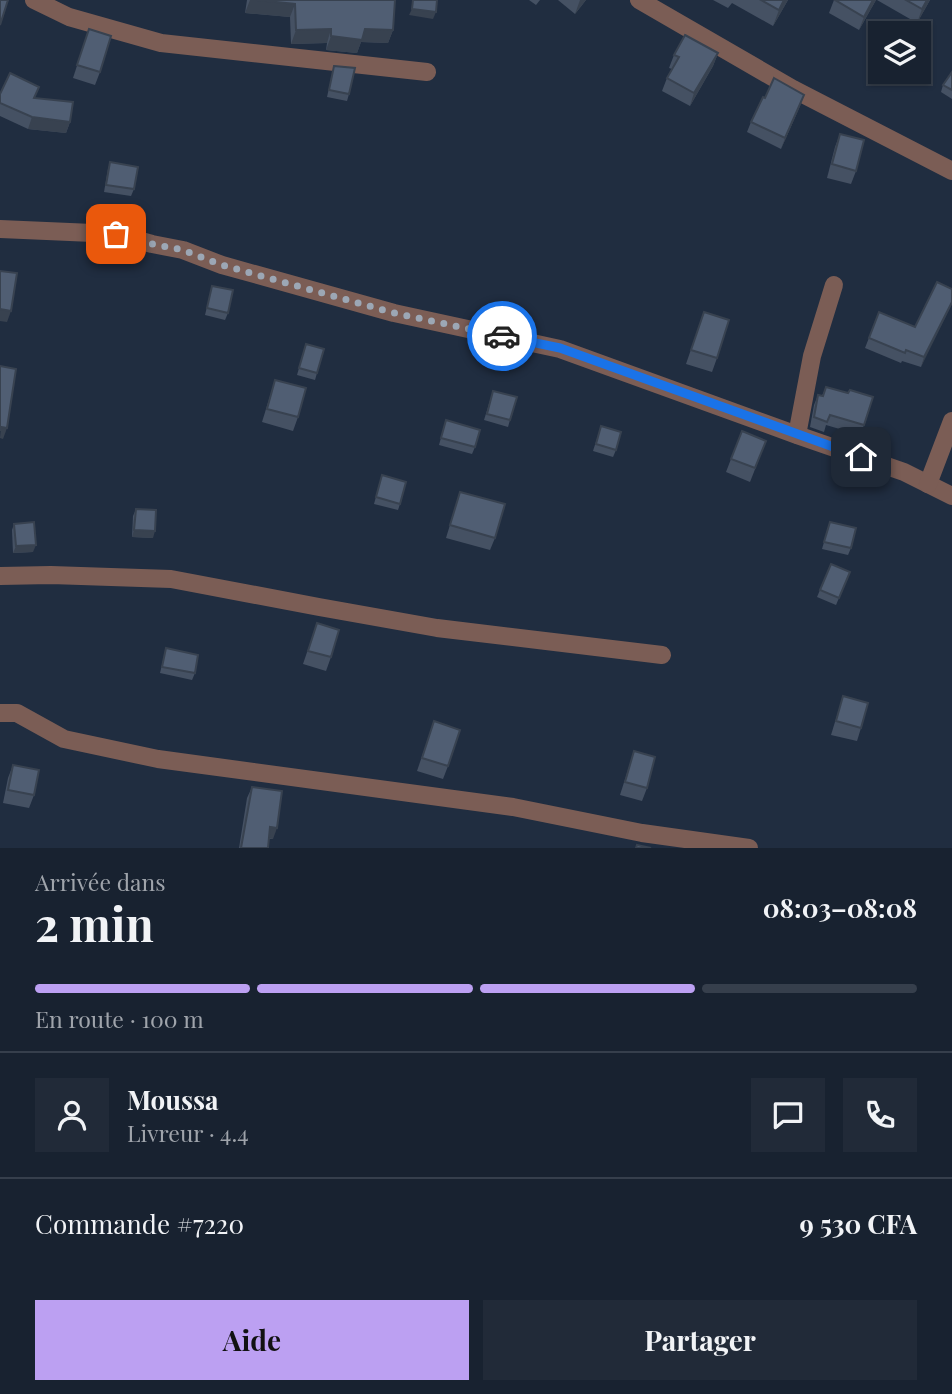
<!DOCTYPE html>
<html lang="fr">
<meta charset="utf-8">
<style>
:root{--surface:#182230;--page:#212a38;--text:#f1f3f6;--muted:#9fa4ab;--line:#363f4c;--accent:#bca0f2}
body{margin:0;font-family:"Playfair Display",serif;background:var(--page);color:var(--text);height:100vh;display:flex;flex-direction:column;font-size:26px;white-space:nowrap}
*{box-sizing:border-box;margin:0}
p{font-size:23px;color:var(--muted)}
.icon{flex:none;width:38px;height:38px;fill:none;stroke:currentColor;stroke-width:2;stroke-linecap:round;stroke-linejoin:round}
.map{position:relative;height:848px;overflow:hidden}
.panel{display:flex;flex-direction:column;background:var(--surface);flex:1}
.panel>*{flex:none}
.fabs{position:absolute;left:868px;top:21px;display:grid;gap:14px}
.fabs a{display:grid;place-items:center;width:63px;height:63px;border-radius:0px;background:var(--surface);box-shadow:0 2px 5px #0004,0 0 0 2px var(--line);font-size:35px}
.pin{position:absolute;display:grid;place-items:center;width:60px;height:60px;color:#fff;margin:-30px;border-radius:14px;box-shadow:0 4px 10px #0006}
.courier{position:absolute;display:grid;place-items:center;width:70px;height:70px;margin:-35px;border:5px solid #1a73e8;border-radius:50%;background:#fff;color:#222;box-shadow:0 2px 9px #0007}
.summary em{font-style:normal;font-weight:700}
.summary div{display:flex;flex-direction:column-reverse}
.summary{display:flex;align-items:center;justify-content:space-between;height:119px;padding:0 35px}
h1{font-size:46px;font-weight:700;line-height:52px}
.bar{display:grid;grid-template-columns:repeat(4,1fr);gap:10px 7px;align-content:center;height:84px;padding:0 35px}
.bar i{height:9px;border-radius:5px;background:var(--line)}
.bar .active{background:var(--accent)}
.bar p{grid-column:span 4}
.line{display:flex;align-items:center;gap:18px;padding:0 35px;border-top:2px solid var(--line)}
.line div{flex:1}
.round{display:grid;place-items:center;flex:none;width:74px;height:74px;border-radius:0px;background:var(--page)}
.button{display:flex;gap:14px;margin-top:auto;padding:14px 35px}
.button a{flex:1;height:80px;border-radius:0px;background:var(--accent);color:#111;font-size:28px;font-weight:700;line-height:80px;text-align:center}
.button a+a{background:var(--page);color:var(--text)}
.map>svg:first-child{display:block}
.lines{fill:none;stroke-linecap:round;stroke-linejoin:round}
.minor{stroke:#7b5d55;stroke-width:18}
.wall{fill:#455163}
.shaded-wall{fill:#384250}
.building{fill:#505e73;stroke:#384250;stroke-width:2}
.done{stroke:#9ca7b5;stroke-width:7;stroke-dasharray:0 12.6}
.route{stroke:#1a73e8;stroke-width:9}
</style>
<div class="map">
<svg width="952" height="848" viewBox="0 0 952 848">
<rect width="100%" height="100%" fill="#202d40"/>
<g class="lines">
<g class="minor">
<polyline points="34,0 69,17 161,43 427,72"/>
<polyline points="639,0 793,89 952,171"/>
<polyline points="0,229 116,234 152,244 183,250 222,265 394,313 560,349 797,435 904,472 952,496"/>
<polyline points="797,435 812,356 834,285"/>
<polyline points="928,484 952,421"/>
<polyline points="0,576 51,575 171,579 319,607 437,628 662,655"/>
<polyline points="0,713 17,713 64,739 158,759 513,807 642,833 749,848"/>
</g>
</g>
<g class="wall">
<polygon points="247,0 395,0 393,30 388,43 361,42 357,53 326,50 327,43 291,44 290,17 245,13"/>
<polygon points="529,0 540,0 536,5"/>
<polygon points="558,0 586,0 575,14"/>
<polygon points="713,0 788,0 773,26 732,3 728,8"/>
<polygon points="834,0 876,0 859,30 829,13"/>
<polygon points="877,0 930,0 917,23"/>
<polygon points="89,29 100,72 95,85 73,78"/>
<polygon points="718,53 713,66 690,106 662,91 667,78 672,69 669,68 674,55"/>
<polygon points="334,66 349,94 347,101 327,97"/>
<polygon points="952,72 952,99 941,92 943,85"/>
<polygon points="0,94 35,98 70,122 66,133 28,129 0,116"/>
<polygon points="765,98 800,106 781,149 747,132 751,122"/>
<polygon points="840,134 856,171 851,184 827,178 835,147"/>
<polygon points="110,162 134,189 131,196 104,192 108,169"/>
<polygon points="212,286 228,313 225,320 205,315"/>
<polygon points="952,289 921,367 902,361 901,363 865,348 879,312 915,327"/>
<polygon points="699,326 717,358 712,372 686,364"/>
<polygon points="306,344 317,373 315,380 297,375"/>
<polygon points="275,380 298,417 293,431 262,422"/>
<polygon points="826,387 848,393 864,425 860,435 826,425 824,432 810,427 814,405 818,395 822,396"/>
<polygon points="493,391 510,420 508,427 484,420"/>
<polygon points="446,420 475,447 472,454 439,445"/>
<polygon points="601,426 616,450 613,457 593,451"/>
<polygon points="761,454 750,482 726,472 731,459"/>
<polygon points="382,475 400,504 398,510 374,504"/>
<polygon points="460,492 495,538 490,550 446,538"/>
<polygon points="136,509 153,538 132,537 133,516"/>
<polygon points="830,522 851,548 848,555 822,549"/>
<polygon points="14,524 33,552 13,553 12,530"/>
<polygon points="850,572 836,605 817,597 820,590"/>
<polygon points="317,623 331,657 326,671 303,664"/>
<polygon points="166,648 195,673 192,680 160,673"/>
<polygon points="843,696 861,728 857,741 831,735"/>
<polygon points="434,721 448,766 443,779 417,771"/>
<polygon points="634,751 647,788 642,801 620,795"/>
<polygon points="13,765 34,795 29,808 3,803 8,778"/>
<polygon points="252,787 273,839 269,839 268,848 239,848 247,798"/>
</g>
<g class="shaded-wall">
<polygon points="250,0 257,0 295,4 290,17 245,13"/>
<polygon points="580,0 586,0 575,14"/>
<polygon points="784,0 788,0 773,26 779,10"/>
<polygon points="873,0 876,0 859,30 864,17"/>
<polygon points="927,0 930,0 917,23 922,9"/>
<polygon points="412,9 436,12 433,19 409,15"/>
<polygon points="331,29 327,43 291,44 296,30"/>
<polygon points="365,29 393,30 388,43 361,42 357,53 326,50 331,36"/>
<polygon points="718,53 713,66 690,106 694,93"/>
<polygon points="804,95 800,106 781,149 785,138"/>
<polygon points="32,117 70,122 66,133 28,129"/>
<polygon points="952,302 952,304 921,367 924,357"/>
<polygon points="0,309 11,311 7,322 0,321"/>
<polygon points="1,427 7,428 3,439 0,438"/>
<polygon points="134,530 155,531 153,538 132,537"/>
<polygon points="36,545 33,552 13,553 16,546"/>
<polygon points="270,827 277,828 273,839 266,838"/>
</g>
<g class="building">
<polygon points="0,0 8,0 0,25"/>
<polygon points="257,0 395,0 393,30 365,29 362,40 331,36 331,29 296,30 295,4"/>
<polygon points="413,0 437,0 436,12 412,9"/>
<polygon points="761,0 784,0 779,10"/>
<polygon points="835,0 873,0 864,17"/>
<polygon points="906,0 927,0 922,9"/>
<polygon points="89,29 111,36 100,72 77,65"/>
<polygon points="685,35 718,53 694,93 667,78 679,57 674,55"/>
<polygon points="334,66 355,68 349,94 329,90"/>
<polygon points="952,72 952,90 943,85"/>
<polygon points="10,73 39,87 34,98 73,102 70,122 32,117 0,103 0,94"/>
<polygon points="774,78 804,95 785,138 751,122 763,97 765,98"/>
<polygon points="840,134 864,140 856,171 832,164"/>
<polygon points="110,162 138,167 134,189 106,185"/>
<polygon points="0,271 17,273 11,311 0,309"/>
<polygon points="937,282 952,289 952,302 924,357 906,350 905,353 869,338 879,312 915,327"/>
<polygon points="212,286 233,290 228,313 207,308"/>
<polygon points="704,312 729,320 717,358 691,350"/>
<polygon points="306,344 324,349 317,373 299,368"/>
<polygon points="0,366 16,369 7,428 1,427 1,430 0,430"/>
<polygon points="275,380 306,388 298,417 267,409"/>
<polygon points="826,387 848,393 850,390 873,397 864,425 830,415 827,422 814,417 818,395 823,396"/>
<polygon points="493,391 517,397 510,420 487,414"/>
<polygon points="446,420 480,430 475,447 441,438"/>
<polygon points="601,426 621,432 616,450 596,444"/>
<polygon points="742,431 766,441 755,468 731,459"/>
<polygon points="382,475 406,482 400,504 376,497"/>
<polygon points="460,492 505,504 495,538 450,525"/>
<polygon points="136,509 156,510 155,531 134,530"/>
<polygon points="34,522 36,545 16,546 14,524"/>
<polygon points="830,522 856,528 851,548 824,542"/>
<polygon points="831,564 850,572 839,598 820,590"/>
<polygon points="317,623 339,630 331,657 308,651"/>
<polygon points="166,648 198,655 195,673 162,667"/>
<polygon points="843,696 868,703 861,728 836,721"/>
<polygon points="434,721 460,730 448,766 422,758"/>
<polygon points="634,751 655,757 647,788 625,782"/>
<polygon points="13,765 39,770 34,795 8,790"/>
<polygon points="252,787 282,791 277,828 270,827 268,848 241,848"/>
<polygon points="637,845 651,848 636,848"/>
</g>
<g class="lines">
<polyline class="done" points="116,234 152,244 183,250 222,265 394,313 502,336"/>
<polyline class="route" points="502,336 560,348 861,457"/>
</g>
</svg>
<div class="fabs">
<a><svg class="icon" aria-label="layers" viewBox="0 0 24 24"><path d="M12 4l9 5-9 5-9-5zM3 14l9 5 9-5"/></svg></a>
</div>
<div class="pin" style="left:116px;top:234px;background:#ea580c"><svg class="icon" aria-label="bag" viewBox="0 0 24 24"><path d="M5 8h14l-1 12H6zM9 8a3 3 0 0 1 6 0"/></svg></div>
<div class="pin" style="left:861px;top:457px;background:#1f2937"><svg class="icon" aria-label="home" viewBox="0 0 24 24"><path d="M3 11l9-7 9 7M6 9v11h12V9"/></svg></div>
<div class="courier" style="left:502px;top:336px"><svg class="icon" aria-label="car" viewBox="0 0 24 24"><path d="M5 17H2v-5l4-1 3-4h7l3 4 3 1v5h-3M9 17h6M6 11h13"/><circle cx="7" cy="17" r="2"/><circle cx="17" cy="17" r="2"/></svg></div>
</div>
<section class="panel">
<div class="summary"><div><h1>2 min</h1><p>Arrivée dans</p></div><em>08:03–08:08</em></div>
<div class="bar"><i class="active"></i><i class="active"></i><i class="active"></i><i></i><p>En route · 100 m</p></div>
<div class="line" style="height:126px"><a class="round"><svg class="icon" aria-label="person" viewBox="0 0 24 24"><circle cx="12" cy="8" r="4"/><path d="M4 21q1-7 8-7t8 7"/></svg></a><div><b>Moussa</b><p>Livreur · 4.4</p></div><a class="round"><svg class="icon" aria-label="chat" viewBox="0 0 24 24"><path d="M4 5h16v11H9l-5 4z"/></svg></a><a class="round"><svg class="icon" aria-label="phone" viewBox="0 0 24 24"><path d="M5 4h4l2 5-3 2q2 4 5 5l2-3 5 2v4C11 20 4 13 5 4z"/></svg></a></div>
<div class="line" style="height:91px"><div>Commande #7220</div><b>9 530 CFA</b></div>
<div class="button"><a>Aide</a><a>Partager</a></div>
</section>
